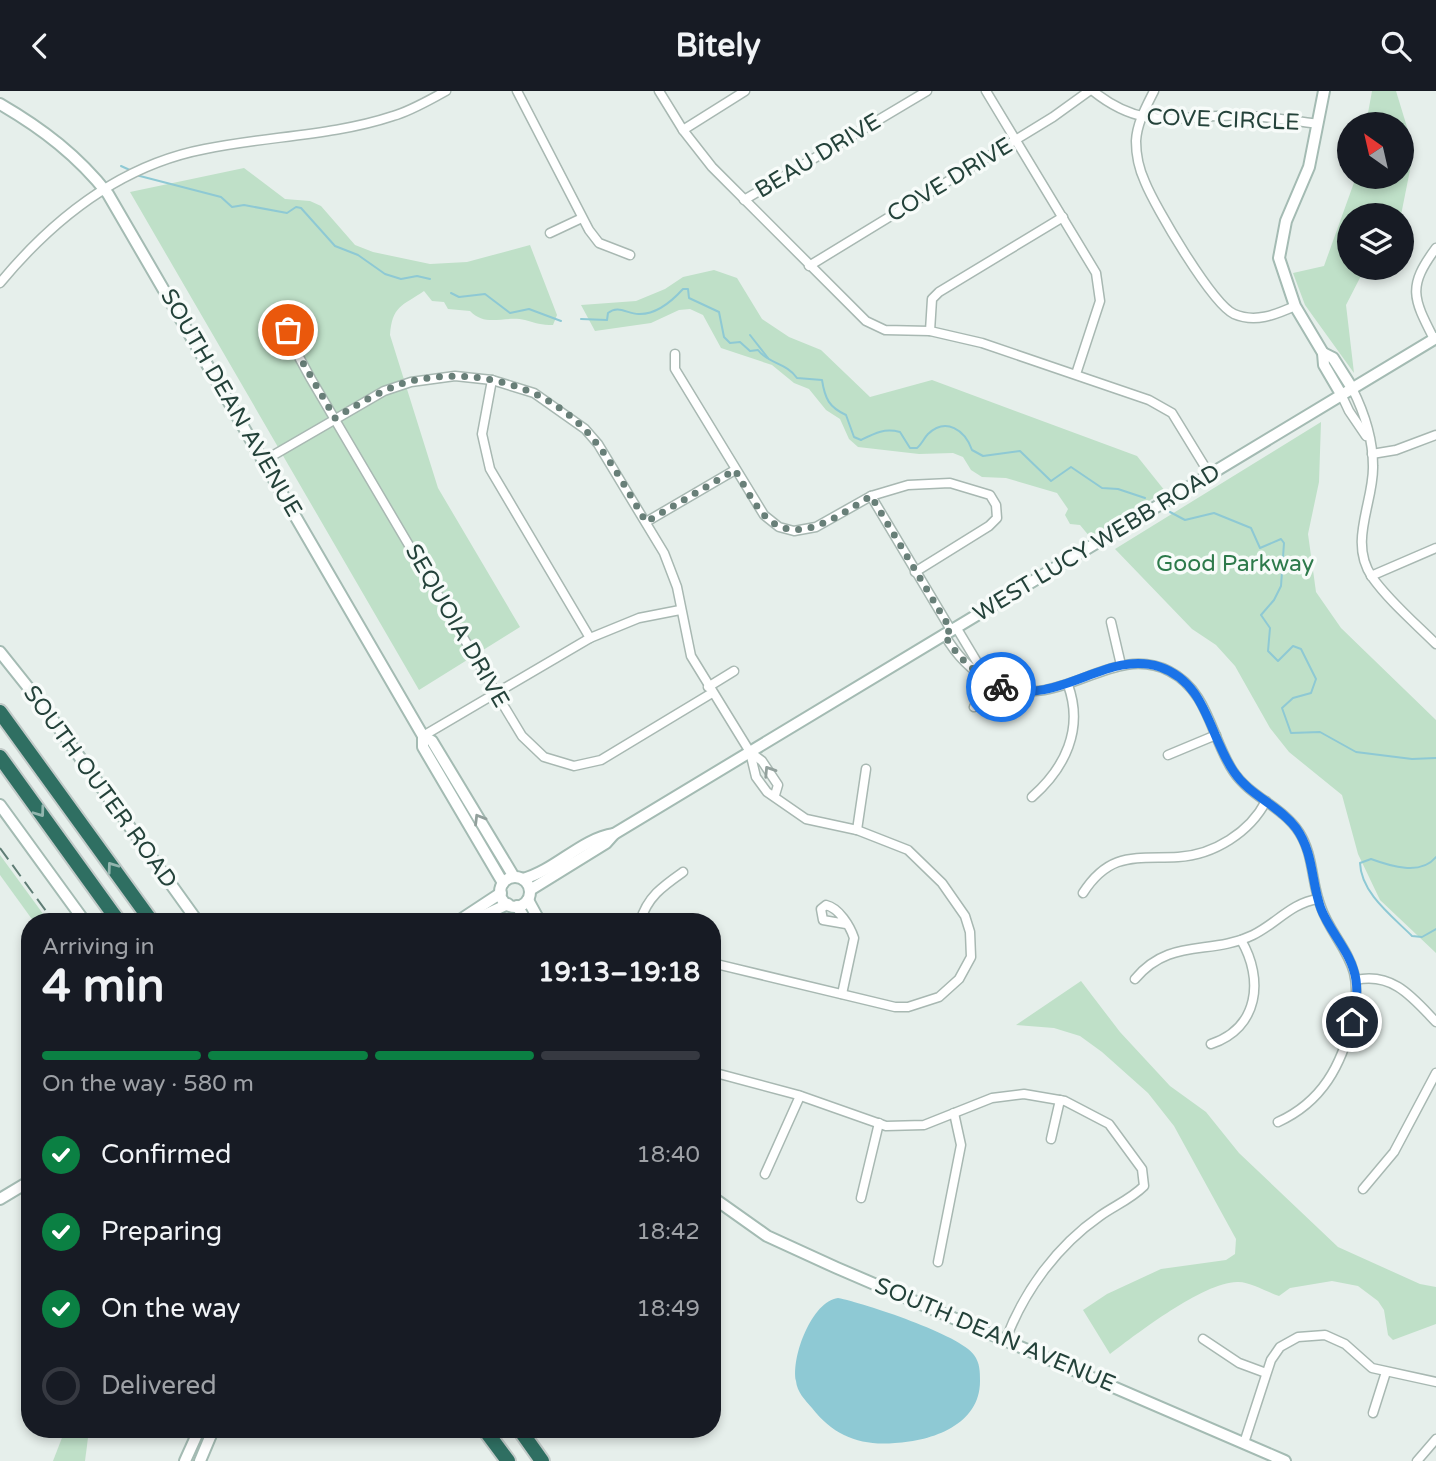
<!DOCTYPE html>
<meta charset="utf-8">
<style>
:root{--surface:#171b24;--page:#20242c;--text:#f1f3f6;--muted:#9ea1a6;--line:#363941;--accent:#0b8043}
body{margin:0;font-family:"Varela Round",sans-serif;background:var(--page);color:var(--text);height:100vh;display:flex;flex-direction:column;font-size:26px;white-space:nowrap}
*{box-sizing:border-box;margin:0}
p{font-size:23px;color:var(--muted)}
.icon{flex:none;width:38px;height:38px;fill:none;stroke:currentColor;stroke-width:2;stroke-linecap:round;stroke-linejoin:round}
.map{position:relative;flex:1;overflow:hidden}
.drawer{position:absolute;left:21px;top:822px;width:700px;height:525px;display:flex;flex-direction:column;background:var(--surface);border-radius:28px;box-shadow:0 4px 10px #0003}
.drawer>*{flex:none}
.needle{width:46px;rotate:326deg}
.tools{position:absolute;left:1337px;top:21px;display:grid;gap:14px}
.tools a{display:grid;place-items:center;width:77px;height:77px;border-radius:50%;background:var(--surface);box-shadow:0 4px 10px #0003;font-size:35px}
.pin{position:absolute;display:grid;place-items:center;width:60px;height:60px;color:#fff;margin:-30px;border:4px solid #fff;border-radius:50%;box-shadow:0 2px 7px #0007}
.courier{position:absolute;display:grid;place-items:center;width:70px;height:70px;margin:-35px;border:5px solid #1a73e8;border-radius:50%;background:#fff;color:#222;box-shadow:0 2px 9px #0007}
.head em{font-style:normal;font-weight:800}
.head div{display:flex;flex-direction:column-reverse}
.head{display:flex;align-items:center;justify-content:space-between;height:119px;padding:0 21px}
h1{font-size:46px;font-weight:800;line-height:52px}
.bar{display:grid;grid-template-columns:repeat(4,1fr);gap:10px 7px;align-content:center;height:84px;padding:0 21px}
.bar i{height:9px;border-radius:5px;background:var(--line)}
.bar .on{background:var(--accent)}
.bar p{grid-column:span 4}
ol{padding:0 21px;list-style:none}
li{display:flex;align-items:center;gap:21px;height:77px}
li p{margin-inline-start:auto}
li .icon{padding:7px;border-radius:50%;background:var(--accent);color:#fff;stroke-width:4}
li:last-child{color:var(--muted)}
li i{width:38px;height:38px;border:4px solid var(--line);border-radius:50%}
header{display:flex;justify-content:space-between;align-items:center;height:91px;padding:0 21px;background:var(--surface);font-size:32px;font-weight:800}
.map>svg:first-child{display:block}
.green{fill:#bfe0c8}
.water{fill:#8ec9d4}
.lines{fill:none;stroke-linecap:round;stroke-linejoin:round}
.stream{stroke:#8ec9d4;stroke-width:2}
.street-casing{stroke:#a8b8b2;stroke-width:11}
.secondary-casing{stroke:#a4bbb3;stroke-width:14}
.highway-casing{stroke:#c2cac8;stroke-width:18}
.street{stroke:#fff;stroke-width:8}
.secondary{stroke:#fff;stroke-width:10}
.highway{stroke:#2f6f62;stroke-width:14}
.rail{stroke:#5f7d75;stroke-width:2;stroke-dasharray:14 7;stroke-linecap:butt}
.oneway{stroke:#92a09c}
.oneway2{stroke:#93b5ae}
.done{stroke:#687f78;stroke-width:7;stroke-dasharray:0 12.6}
.route{stroke:#1a73e8;stroke-width:9}
.labels{text-anchor:middle;dominant-baseline:central;stroke-width:7;stroke-linejoin:round;paint-order:stroke}
.street-label{font-size:23px;fill:#24423a;stroke:#f7fbf9}
.park-label{font-size:23px;fill:#2d7a4b;stroke:#f7fbf9}
</style>
<header><svg class="icon" aria-label="back" viewBox="0 0 24 24"><path d="M15 5l-7 7 7 7"/></svg>Bitely<svg class="icon" aria-label="search" viewBox="0 0 24 24"><circle cx="10" cy="10" r="6"/><path d="M15 15l6 6"/></svg></header>
<div class="map">
<svg width="1436" height="1370" viewBox="0 0 1436 1370">
<rect width="100%" height="100%" fill="#e6efeb"/>
<g class="green">
<polygon points="1372,0 1396,0 1414,59 1401,124 1349,124 1349,177 1365,177 1346,214 1354,282 1305,214 1293,182 1324,175 1356,86 1402,86 1402,33 1366,33"/>
<path d="M 244,77 L 285,108 L 310,110 L 321,115 L 355,154 L 373,161 L 430,173 L 467,171 L 530,154 L 557,224 L 553,234 C 542,234 535,232 525,229 C 505,224 486,237 470,220 L 448,218 L 444,211 L 432,210 L 424,200 C 402,215 392,215 390,244 L 438,397 L 520,536 L 419,599 L 130,101 Z"/>
<polygon points="714,179 737,187 762,228 789,246 821,259 870,306 932,289 1137,365 1165,400 1090,446 1080,434 1070,433 1065,424 1068,418 1057,402 1006,387 982,386 971,379 963,366 953,362 919,363 858,356 849,348 840,328 826,319 809,298 794,292 772,274 721,257 703,224 690,218 679,219 651,232 595,240 581,214 636,210 665,198 683,186"/>
<polygon points="1321,331 1319,391 1308,443 1316,501 1341,537 1436,629 1436,862 1380,809 1358,763 1342,704 1289,661 1270,637 1235,575 1216,554 1192,538 1115,458"/>
<polygon points="0,764 49,831 34,831 0,784"/>
<path d="M 1081,890 L 1120,941 L 1170,995 L 1206,1021 L 1239,1062 L 1338,1156 L 1420,1193 L 1436,1196 L 1436,1233 L 1393,1249 L 1388,1244 L 1384,1219 L 1378,1210 L 1358,1195 L 1332,1190 L 1290,1197 L 1279,1205 C 1267,1201 1249,1190 1237,1191 C 1202,1192 1138,1242 1110,1263 L 1083,1219 L 1107,1203 L 1161,1178 L 1226,1169 L 1235,1163 L 1236,1148 L 1174,1035 L 1148,1002 L 1102,961 L 1080,945 L 1054,937 L 1016,934 Z"/>
<polygon points="65,1339 89,1339 85,1370 53,1370"/>
</g>
<path class="water" d="M 838,1207 C 864,1212 961,1244 974,1264 C 980,1272 980,1281 980,1290 C 980,1334 932,1350 895,1352 C 860,1355 834,1345 812,1317 C 805,1309 797,1301 796,1290 C 791,1266 812,1210 838,1207 Z"/>
<g class="lines">
<g class="stream">
<polyline points="121,75 132,80"/>
<polyline points="136,84 221,106 232,116 244,114 287,122 296,116 301,117 335,155 358,164 385,183 401,188 417,185 430,188"/>
<polyline points="451,202 459,206 485,203 510,222 529,218 561,230"/>
<path d="M 581,228 L 607,229 L 608,222 C 619,213 628,224 640,223 C 657,223 673,209 683,198 L 688,198 L 689,207 L 719,221 L 724,246 L 730,252 L 740,251 L 750,260 L 758,259 C 767,272 787,272 797,287 L 822,289 C 825,308 829,316 846,324 L 854,346 L 861,349 C 875,342 884,337 900,341 L 910,357 L 917,357 C 922,353 924,347 928,343 C 946,326 965,339 972,359 L 983,365 L 1020,360 L 1051,390 L 1071,376 L 1102,397 L 1118,398 L 1145,407"/>
<polyline points="750,244 768,267"/>
<polyline points="1170,421 1185,429 1214,422 1251,437 1260,457 1281,448 1284,452 1281,495 1274,509 1261,524 1270,537 1268,560 1278,570 1293,555 1301,558 1316,588 1311,602 1293,607 1282,617 1291,642 1320,641 1356,661 1412,668 1436,667"/>
<path d="M 1436,766 C 1421,785 1390,775 1371,768 L 1360,772 C 1361,802 1392,825 1412,845 L 1422,846 L 1436,838"/>
</g>
<defs>
<g id="street">
<polyline points="517,0 589,139 599,152 630,164"/>
<polyline points="659,0 683,39 712,76 866,230 885,239 930,240 982,252 1149,309 1172,322 1210,384"/>
<polyline points="986,0 1096,182 1100,210 1076,283"/>
<path d="M 1093,0 C 1149,45 1184,21 1248,25 C 1271,26 1295,30 1318,33"/>
<path d="M 1154,0 C 1146,16 1137,32 1136,50 C 1136,64 1139,78 1145,91 C 1155,116 1212,213 1234,223 C 1255,232 1275,224 1295,215"/>
<polyline points="683,39 745,0"/>
<polyline points="744,109 927,0"/>
<polyline points="550,142 582,127"/>
<polyline points="809,175 1053,26 1089,0"/>
<path d="M 0,192 C 53,128 121,74 205,58 C 267,45 333,45 393,25 C 411,20 429,9 446,0"/>
<polyline points="288,233 288,246 311,288 496,602 522,645 544,666 574,675 601,669 712,602"/>
<polyline points="930,240 932,208 939,201 1063,126"/>
<path d="M 1434,248 C 1413,207 1407,196 1436,157"/>
<polyline points="675,263 675,278 764,424 779,436 794,440 816,436 871,405 908,394 950,392 990,404 996,414 997,427 989,435 915,481"/>
<polyline points="492,289 482,343 490,378 590,547"/>
<path d="M 1352,297 C 1364,321 1373,347 1373,375 C 1374,411 1348,451 1372,486 C 1389,510 1415,532 1436,553"/>
<polyline points="1341,303 1349,320 1366,345"/>
<polyline points="1372,363 1396,359 1436,344"/>
<polyline points="265,369 384,300 411,291 455,285 492,289 534,302 585,338 598,353 664,462 677,496 691,565 750,661 756,686 767,701 806,728 857,739 908,759 942,792 965,825 970,841 971,866 959,888 939,906 908,916 895,916 712,872"/>
<polyline points="871,405 951,539"/>
<polyline points="646,431 735,379"/>
<polyline points="1371,485 1436,457"/>
<polyline points="1111,531 1121,574"/>
<polyline points="956,536 986,586"/>
<path d="M 944,543 C 956,564 971,580 992,591 C 1057,626 1110,550 1169,580 C 1209,600 1211,647 1233,680 C 1250,706 1282,715 1299,741 C 1314,764 1311,791 1321,816 C 1329,840 1348,858 1354,882 C 1358,898 1356,913 1352,929 C 1342,974 1322,1011 1278,1031"/>
<polyline points="708,596 734,580"/>
<polyline points="974,616 988,589"/>
<polyline points="423,645 590,547 639,527 680,519"/>
<polyline points="750,661 762,670 778,694 775,704"/>
<polyline points="1168,664 1216,644"/>
<path d="M 1032,706 C 1065,677 1084,638 1068,594"/>
<polyline points="857,739 866,678"/>
<path d="M 1083,802 C 1110,760 1136,768 1178,766 C 1214,764 1250,741 1266,710"/>
<path d="M 640,831 C 647,806 663,795 683,781"/>
<path d="M 1135,888 C 1170,846 1210,865 1253,844 C 1276,833 1291,812 1318,808"/>
<path d="M 1356,889 C 1393,881 1413,907 1436,931"/>
<path d="M 842,903 L 854,847 C 850,835 839,817 826,814 L 821,818 L 823,829 L 846,833"/>
<path d="M 1211,953 C 1259,937 1264,888 1241,849"/>
<path d="M 712,981 L 798,1004 L 886,1035 L 924,1034 L 992,1007 L 1024,1003 L 1065,1010 L 1109,1033 L 1142,1078 L 1144,1095 C 1131,1108 1114,1115 1100,1125 C 1057,1155 1024,1200 1006,1248"/>
<polyline points="1051,1048 1060,1009"/>
<polyline points="765,1083 800,1005"/>
<polyline points="1363,1098 1394,1061 1436,982"/>
<polyline points="861,1107 879,1032"/>
<polyline points="938,1171 961,1054 954,1022"/>
<polyline points="1203,1248 1239,1272 1266,1282"/>
<polyline points="1373,1322 1386,1281"/>
<polyline points="1244,1352 1271,1269 1280,1256 1298,1246 1325,1244 1345,1253 1372,1277 1436,1291"/>
<polyline points="1417,1370 1436,1348"/>
</g>
<g id="secondary">
<polyline points="1324,0 1309,76 1286,130 1279,167 1295,215 1323,262 1324,274 1341,303"/>
<path d="M 0,13 C 43,38 78,65 108,103 L 423,645 L 432,650 L 514,786"/>
<polyline points="1323,262 1333,267 1352,297"/>
<polyline points="0,561 43,615 198,831"/>
<polyline points="423,645 423,656 503,792"/>
<polyline points="0,714 85,831"/>
<circle cx="515" cy="801" r="15"/>
<path d="M 523,788 C 556,779 581,748 614,743"/>
<polyline points="530,799 606,752 614,743 1436,247"/>
<polyline points="528,809 540,831"/>
<polyline points="517,815 527,831"/>
<polyline points="478,827 508,813"/>
<polyline points="457,831 501,802"/>
<polyline points="712,1106 767,1145 837,1177 1285,1370"/>
<polyline points="0,1108 30,1090"/>
<polyline points="185,1370 199,1339"/>
<polyline points="200,1370 213,1339"/>
</g>
<g id="highway">
<polyline points="0,621 152,831"/>
<polyline points="0,666 119,831"/>
<polyline points="485,1339 508,1370"/>
<polyline points="520,1339 542,1370"/>
</g>
</defs>
<use href="#street" class="street-casing"/>
<use href="#secondary" class="secondary-casing"/>
<use href="#highway" class="highway-casing"/>
<use href="#street" class="street"/>
<use href="#secondary" class="secondary"/>
<use href="#highway" class="highway"/>
<polyline class="rail" points="0,757 54,831"/>
</g>
<defs><path id="oneway-chevron" d="M-2-3.5L2.5 0L-2 3.5" fill="none" stroke-width="1.6" stroke-linecap="round" stroke-linejoin="round" transform="scale(1.75)"/></defs>
<g class="oneway">
<use href="#oneway-chevron" transform="translate(769 680) rotate(-123)"/>
<use href="#oneway-chevron" transform="translate(479 728) rotate(-121)"/>
</g>
<g class="oneway2">
<use href="#oneway-chevron" transform="translate(40 721) rotate(54)"/>
<use href="#oneway-chevron" transform="translate(112 776) rotate(-126)"/>
</g>
<g class="lines">
<path class="done" d="M 288,239 L 288,246 L 335,327 C 359,313 384,297 411,290 C 474,276 544,293 588,342 C 611,368 628,401 646,431 L 735,379 C 744,394 753,412 765,425 C 797,458 840,423 871,405 L 951,539 L 944,543 C 958,568 976,583 1001,596"/>
<path class="route" d="M 1001,596 C 1060,616 1106,558 1160,576 C 1207,592 1209,645 1234,681 C 1250,705 1279,714 1296,737 C 1314,762 1311,791 1321,818 C 1331,843 1352,862 1356,889 C 1358,903 1356,917 1352,931"/>
</g>
<g class="labels">
<g class="street-label">
<text transform="translate(1223 29) rotate(2)">COVE CIRCLE</text>
<text transform="translate(818 65) rotate(-31)">BEAU DRIVE</text>
<text transform="translate(950 89) rotate(-31)">COVE DRIVE</text>
<text transform="translate(231 312) rotate(60)">SOUTH DEAN AVENUE</text>
<text transform="translate(1097 452) rotate(-31)">WEST LUCY WEBB ROAD</text>
<text transform="translate(457 535) rotate(60)">SEQUOIA DRIVE</text>
<text transform="translate(100 696) rotate(54)">SOUTH OUTER ROAD</text>
<text transform="translate(995 1244) rotate(23)">SOUTH DEAN AVENUE</text>
</g>
<g class="park-label">
<text x="1235" y="473">Good Parkway</text>
</g>
</g>
</svg>
<div class="tools">
<a><svg class="needle" viewBox="-14 -14 28 28"><path d="M0-13l5 13h-10z" fill="#e53935"/><path d="M0 13l5-13h-10z" fill="#9ea1a6"/></svg></a>
<a><svg class="icon" aria-label="layers" viewBox="0 0 24 24"><path d="M12 4l9 5-9 5-9-5zM3 14l9 5 9-5"/></svg></a>
</div>
<div class="pin" style="left:288px;top:239px;background:#ea580c"><svg class="icon" aria-label="bag" viewBox="0 0 24 24"><path d="M5 8h14l-1 12H6zM9 8a3 3 0 0 1 6 0"/></svg></div>
<div class="pin" style="left:1352px;top:931px;background:#1f2937"><svg class="icon" aria-label="home" viewBox="0 0 24 24"><path d="M3 11l9-7 9 7M6 9v11h12V9"/></svg></div>
<div class="courier" style="left:1001px;top:596px"><svg class="icon" aria-label="bike" viewBox="0 0 24 24"><circle cx="6" cy="16" r="4"/><circle cx="18" cy="16" r="4"/><path d="M6 16l4-8h5l3 8M10 8l3 8H6M13 5h3"/></svg></div>
<section class="drawer">
<div class="head"><div><h1>4 min</h1><p>Arriving in</p></div><em>19:13–19:18</em></div>
<div class="bar"><i class="on"></i><i class="on"></i><i class="on"></i><i></i><p>On the way · 580 m</p></div>
<ol>
<li><svg class="icon" aria-label="check" viewBox="0 0 24 24"><path d="M5 12l5 5 9-10"/></svg>Confirmed<p>18:40</p></li>
<li><svg class="icon" aria-label="check" viewBox="0 0 24 24"><path d="M5 12l5 5 9-10"/></svg>Preparing<p>18:42</p></li>
<li><svg class="icon" aria-label="check" viewBox="0 0 24 24"><path d="M5 12l5 5 9-10"/></svg>On the way<p>18:49</p></li>
<li><i></i>Delivered</li>
</ol>
</section>
</div>
